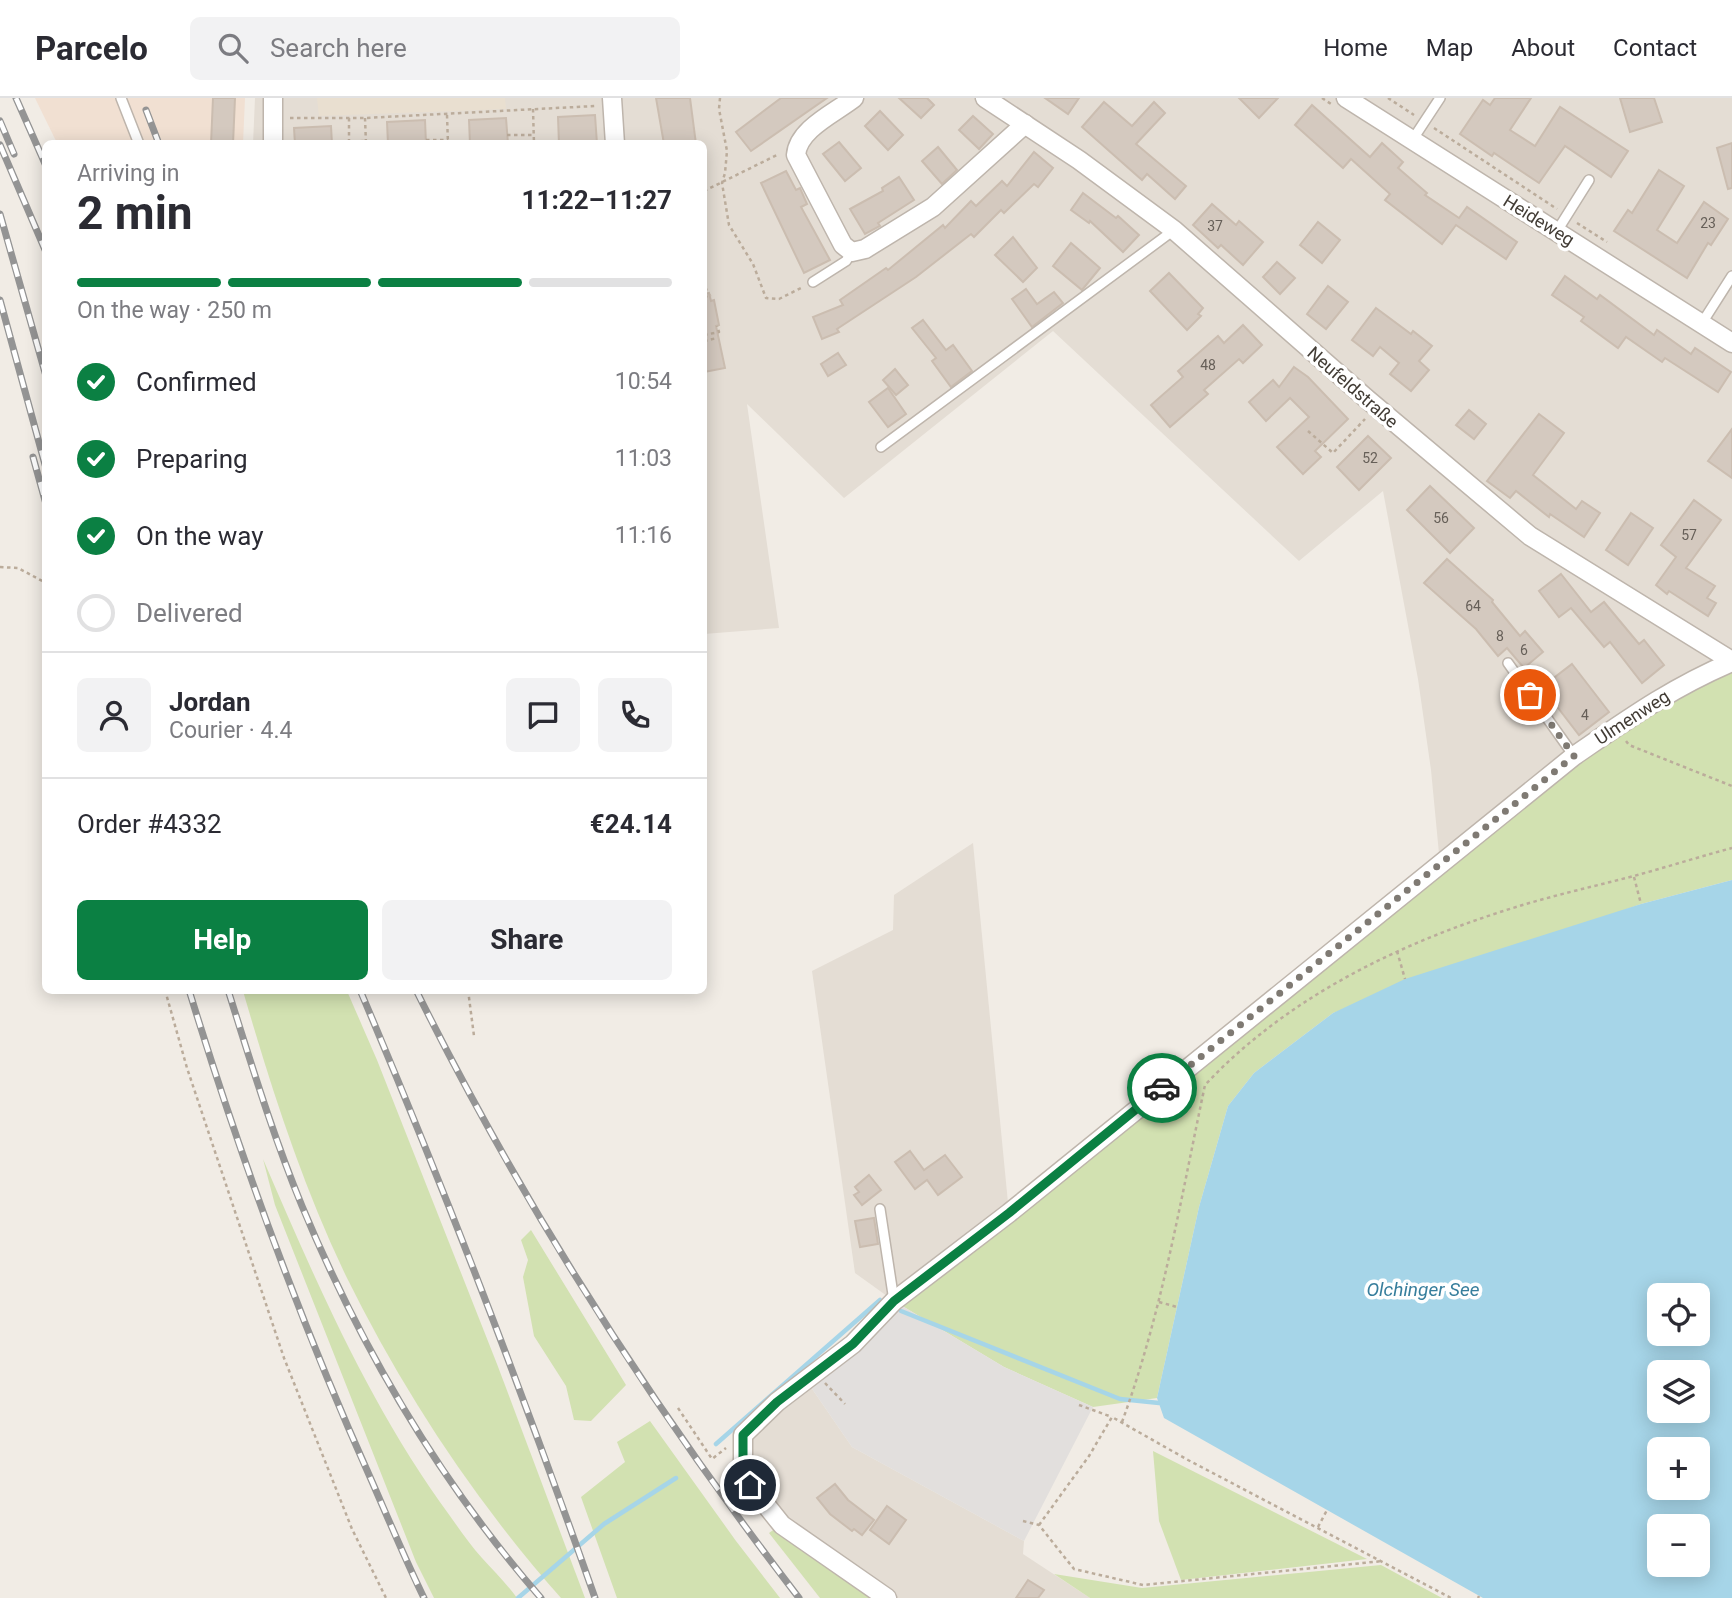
<!DOCTYPE html>
<meta charset="utf-8">
<style>
:root{--surface:#fff;--page:#f2f2f3;--text:#2b2b33;--muted:#7c7c81;--line:#e1e1e2;--accent:#0b8043}
body{margin:0;font-family:Roboto,sans-serif;background:var(--page);color:var(--text);height:100vh;display:flex;flex-direction:column;font-size:26px;white-space:nowrap}
*{box-sizing:border-box;margin:0}
p{font-size:23px;color:var(--muted)}
.icon{flex:none;width:38px;height:38px;fill:none;stroke:currentColor;stroke-width:2;stroke-linecap:round;stroke-linejoin:round}
.map{position:relative;flex:1;overflow:hidden}
.side{position:absolute;left:42px;top:42px;width:665px;height:854px;display:flex;flex-direction:column;background:var(--surface);border-radius:10px;box-shadow:0 4px 18px #0003}
.side>*{flex:none}
.buttons{position:absolute;left:1647px;top:1185px;display:grid;gap:14px}
.buttons a{display:grid;place-items:center;width:63px;height:63px;border-radius:10px;background:var(--surface);box-shadow:0 4px 18px #0003;font-size:35px}
.pin{position:absolute;display:grid;place-items:center;width:60px;height:60px;color:#fff;margin:-30px;border:4px solid #fff;border-radius:50%;box-shadow:0 2px 7px #0007}
.courier{position:absolute;display:grid;place-items:center;width:70px;height:70px;margin:-35px;border:5px solid #0b8043;border-radius:50%;background:#fff;color:#222;box-shadow:0 2px 9px #0007}
.headline em{font-style:normal;font-weight:700}
.headline div{display:flex;flex-direction:column-reverse}
.headline{display:flex;align-items:center;justify-content:space-between;height:119px;padding:0 35px}
h1{font-size:46px;font-weight:700;line-height:52px}
.bar{display:grid;grid-template-columns:repeat(4,1fr);gap:10px 7px;align-content:center;height:84px;padding:0 35px}
.bar i{height:9px;border-radius:5px;background:var(--line)}
.bar .selected{background:var(--accent)}
.bar p{grid-column:span 4}
.line{display:flex;align-items:center;gap:18px;padding:0 35px;border-top:2px solid var(--line)}
.line div{flex:1}
.round{display:grid;place-items:center;flex:none;width:74px;height:74px;border-radius:10px;background:var(--page)}
ol{padding:0 35px;list-style:none}
li{display:flex;align-items:center;gap:21px;height:77px}
li p{margin-inline-start:auto}
li .icon{padding:7px;border-radius:50%;background:var(--accent);color:#fff;stroke-width:4}
li:last-child{color:var(--muted)}
li i{width:38px;height:38px;border:4px solid var(--line);border-radius:50%}
.action{display:flex;gap:14px;margin-top:auto;padding:14px 35px}
.action a{flex:1;height:80px;border-radius:10px;background:var(--accent);color:#fff;font-size:28px;font-weight:700;line-height:80px;text-align:center}
.action a+a{background:var(--page);color:var(--text)}
header{display:flex;align-items:center;gap:42px;box-sizing:border-box;height:98px;padding:0 35px;background:var(--surface);border-bottom:2px solid var(--line)}
header strong{font-size:33px}
nav{display:flex;gap:38px;margin-inline-start:auto;font-size:24px}
.search{width:490px;height:63px;background:var(--page);display:flex;align-items:center;gap:18px;box-sizing:border-box;padding:0 24px;border-radius:10px;color:var(--muted);font-size:26px}
.map>svg:first-child{display:block}
.residential{fill:#e4ddd4}
.commercial{fill:#f1e0d2}
.education{fill:#e9dfd0}
.green{fill:#d2e1b1}
.parking{fill:#e2dfdd}
.water{fill:#a6d5e8;fill-rule:evenodd}
.lines{fill:none;stroke-linecap:round;stroke-linejoin:round}
.stream{stroke:#a6d5e8;stroke-width:4.5}
.building{fill:#d4c9bf;stroke:#cbbdb0;stroke-width:2}
.service-casing{stroke:#beb5ac;stroke-width:12}
.minor-casing{stroke:#beb5ac;stroke-width:21}
.path{stroke:#bbac9b;stroke-width:2.5;stroke-dasharray:3.5 3.5;stroke-linecap:butt}
.service{stroke:#fff;stroke-width:9}
.minor{stroke:#fff;stroke-width:18}
.rail-casing{stroke:#949494;stroke-width:7}
.rail{stroke:#fff;stroke-width:4.5;stroke-dasharray:13;stroke-linecap:butt}
.done{stroke:#7f7a73;stroke-width:7;stroke-dasharray:0 12.6}
.route{stroke:#0b8043;stroke-width:9}
.labels{text-anchor:middle;dominant-baseline:central;stroke-width:7;stroke-linejoin:round;paint-order:stroke}
.number-label{font-size:14px;fill:#665f58}
.street-label{font-size:18px;fill:#423c35;stroke:#fff}
.water-label{font-size:19px;font-style:italic;fill:#377e9c;stroke:#fff}
</style>
<header>
<strong>Parcelo</strong>
<div class="search"><svg class="icon" aria-label="search" viewBox="0 0 24 24"><circle cx="10" cy="10" r="6"/><path d="M15 15l6 6"/></svg>Search here</div>
<nav><a>Home</a><a>Map</a><a>About</a><a>Contact</a></nav>
</header>
<div class="map">
<svg width="1732" height="1500" viewBox="0 0 1732 1500">
<rect width="100%" height="100%" fill="#f1ece5"/>
<g class="residential">
<polygon points="255,0 1732,0 1732,564 1440,766 1431,672 1418,581 1383,393 1299,463 1053,233 844,400 747,306 779,530 704,536 704,46 253,46"/>
<polygon points="973,745 1009,1115 894,1203 855,1175 812,873 893,832 894,797"/>
<polygon points="806,1282 852,1349 1024,1443 1023,1456 1090,1500 877,1500 776,1430 726,1375 743,1337"/>
</g>
<g class="commercial">
<polygon points="35,0 115,0 133,45 57,45"/>
<polygon points="127,0 245,0 243,45 145,45"/>
</g>
<polygon class="education" points="317,0 505,0 506,11 319,18"/>
<g class="green">
<polygon points="1732,564 1732,782 1641,806 1333,915 1254,975 1228,1008 1199,1109 1157,1300 1093,1309 1004,1269 894,1203 1574,658"/>
<path d="M 243,893 L 347,893 L 377,962 L 497,1266 L 585,1500 L 561,1500 C 475,1403 403,1294 346,1178 C 302,1087 271,989 243,893 Z"/>
<path d="M 263,1061 C 316,1184 370,1309 450,1418 C 460,1432 471,1448 482,1460 C 494,1473 506,1485 517,1500 L 434,1500 L 416,1464 L 275,1107 Z"/>
<polygon points="531,1132 626,1287 591,1323 574,1322 566,1288 534,1238 523,1179 528,1162 521,1142"/>
<polygon points="650,1323 736,1443 780,1500 617,1500 581,1399 625,1364 617,1344"/>
<polygon points="1153,1353 1367,1461 1181,1482 1159,1423"/>
<polygon points="776,1430 877,1500 820,1500 769,1435"/>
<polygon points="1381,1467 1442,1500 1090,1500 1054,1476 1142,1490"/>
</g>
<polygon class="parking" points="894,1203 1004,1269 1093,1309 1024,1443 852,1349 806,1282"/>
<path class="water" d="M 1732,782 L 1732,1500 L 1483,1500 L 1164,1320 L 1157,1300 L 1199,1109 L 1228,1008 L 1254,975 L 1333,915 L 1405,881 L 1641,806 ZM 1659,1197 L 1698,1197 L 1698,1236 L 1659,1236 ZM 1659,1274 L 1698,1274 L 1698,1312 L 1659,1312 ZM 1659,1351 L 1698,1351 L 1698,1390 L 1659,1390 ZM 1659,1428 L 1698,1428 L 1698,1466 L 1659,1466 Z"/>
<g class="lines">
<g class="stream">
<polyline points="901,1213 1120,1301 1159,1305"/>
<polyline points="716,1346 880,1202"/>
<polyline points="518,1500 604,1426 676,1380"/>
</g>
</g>
<g class="building">
<polygon points="213,0 235,0 233,46 211,46"/>
<polygon points="656,0 690,0 696,46 664,46"/>
<polygon points="781,0 827,0 751,53 736,34"/>
<polygon points="899,0 927,0 934,7 921,20"/>
<polygon points="1045,0 1079,0 1068,16"/>
<polygon points="1239,0 1278,0 1259,20"/>
<polygon points="1495,0 1531,0 1510,32 1535,48 1560,9 1628,53 1611,79 1565,48 1539,85 1494,55 1492,58 1460,36 1483,2 1490,7"/>
<polygon points="1620,0 1654,0 1662,24 1630,34"/>
<polygon points="1104,4 1132,28 1154,4 1165,15 1136,46 1186,88 1175,101 1147,76 1142,82 1082,29"/>
<polygon points="1312,7 1370,59 1382,45 1403,64 1398,70 1427,95 1425,97 1459,120 1467,109 1517,144 1506,161 1456,127 1442,146 1385,102 1390,96 1351,61 1343,70 1295,27"/>
<polygon points="880,13 903,37 888,52 865,28"/>
<polygon points="595,17 597,46 559,46 558,19"/>
<polygon points="973,18 993,36 979,51 959,32"/>
<polygon points="506,20 508,46 470,46 469,22"/>
<polygon points="425,22 426,46 388,46 387,24"/>
<polygon points="331,28 332,46 295,46 294,30"/>
<polygon points="839,44 861,70 845,83 823,56"/>
<polygon points="1732,45 1732,90 1728,91 1717,50"/>
<polygon points="938,49 957,72 942,86 922,63"/>
<polygon points="1034,54 1053,70 1038,89 1034,86 1004,115 1001,112 974,139 971,136 916,179 837,231 839,234 822,241 813,219 843,207 840,202 886,170 888,172 943,127 945,130 971,103 976,108 1002,83 1007,88"/>
<polygon points="1659,72 1684,88 1657,132 1677,145 1704,104 1728,121 1711,147 1708,145 1687,180 1614,133 1628,112 1632,115"/>
<polygon points="786,73 796,92 800,90 807,106 801,109 830,162 804,175 761,85"/>
<polygon points="899,79 914,102 878,125 880,128 865,136 850,111 883,93 882,90"/>
<polygon points="1083,95 1116,120 1118,118 1139,137 1123,154 1090,123 1089,125 1071,112"/>
<polygon points="1212,106 1236,127 1239,123 1263,144 1243,167 1221,147 1218,150 1193,127"/>
<polygon points="1318,124 1340,142 1322,165 1300,147"/>
<polygon points="1013,139 1037,170 1023,184 995,157"/>
<polygon points="1071,145 1100,170 1082,192 1053,168"/>
<polygon points="1277,164 1295,180 1280,196 1263,179"/>
<polygon points="1169,175 1203,210 1198,216 1201,218 1187,232 1150,193"/>
<polygon points="1565,178 1597,201 1600,197 1654,237 1657,232 1691,256 1695,250 1731,274 1718,294 1665,260 1662,264 1626,239 1618,250 1581,223 1584,219 1552,197"/>
<polygon points="1328,188 1348,204 1326,231 1307,216"/>
<polygon points="1026,191 1037,206 1054,194 1063,205 1032,229 1012,201"/>
<polygon points="709,195 711,203 714,202 719,227 716,228 725,270 704,274 704,196"/>
<polygon points="1376,210 1411,236 1413,233 1432,248 1419,263 1429,272 1411,293 1390,276 1399,265 1380,249 1373,258 1352,242"/>
<polygon points="923,222 946,252 953,247 972,273 951,289 932,263 936,260 912,230"/>
<polygon points="1243,227 1262,247 1243,265 1239,261 1204,292 1208,296 1170,329 1151,307 1183,279 1178,273 1218,238 1224,245"/>
<polygon points="838,255 846,267 828,278 821,266"/>
<polygon points="1294,269 1308,279 1348,321 1315,353 1321,359 1303,376 1277,349 1309,319 1290,300 1266,323 1249,304 1273,282 1279,289"/>
<polygon points="895,271 908,287 896,297 883,282"/>
<polygon points="888,290 906,316 888,329 869,304"/>
<polygon points="1469,312 1486,326 1474,341 1456,327"/>
<polygon points="1539,316 1564,335 1533,377 1576,411 1582,403 1600,415 1584,439 1550,416 1549,419 1516,393 1510,400 1487,383"/>
<polygon points="1732,331 1732,380 1708,363"/>
<polygon points="1368,338 1391,360 1359,392 1337,369"/>
<polygon points="1430,388 1474,430 1450,455 1407,412"/>
<polygon points="1694,402 1721,422 1686,470 1715,488 1707,500 1716,505 1708,518 1669,493 1667,496 1656,487 1676,459 1661,447"/>
<polygon points="1631,415 1653,430 1628,467 1606,452"/>
<polygon points="1447,461 1493,502 1492,504 1520,538 1525,533 1543,554 1524,570 1507,550 1498,558 1476,531 1424,485"/>
<polygon points="1561,476 1591,514 1604,504 1639,546 1644,542 1664,567 1642,585 1610,544 1604,549 1571,510 1559,519 1539,493"/>
<polygon points="1572,566 1609,614 1579,637 1542,589"/>
<polygon points="910,1053 924,1072 945,1057 962,1079 938,1097 927,1082 915,1091 895,1064"/>
<polygon points="869,1077 881,1092 862,1107 854,1097 859,1094 855,1089"/>
<polygon points="874,1120 878,1146 860,1149 855,1123"/>
<polygon points="835,1386 848,1402 874,1422 862,1437 854,1431 852,1433 830,1416 817,1400"/>
<polygon points="887,1408 906,1422 889,1446 870,1432"/>
<polygon points="1028,1482 1044,1492 1038,1500 1016,1500"/>
</g>
<g class="lines">
<defs>
<g id="service">
<polyline points="121,0 139,46"/>
<polyline points="1413,41 1440,0"/>
<polyline points="1557,133 1589,82"/>
<polyline points="813,184 846,163 852,154"/>
<polyline points="1702,225 1732,178"/>
<polyline points="881,349 1174,132"/>
<polyline points="1508,565 1574,658"/>
<polyline points="880,1111 894,1203"/>
</g>
<g id="minor">
<polyline points="612,0 615,46"/>
<path d="M 854,0 C 835,15 798,31 796,57 L 843,147 L 852,154 L 865,151 L 933,109 L 1025,26"/>
<polyline points="985,0 1079,62 1174,132 1367,301 1530,438 1732,563"/>
<polyline points="1346,0 1732,245"/>
<polyline points="273,46 273,0"/>
<path d="M 887,1500 L 782,1427 L 750,1387 L 743,1361 L 743,1337 L 777,1304 L 853,1246 L 894,1203 L 1009,1115 L 1574,658 C 1628,621 1671,590 1732,564"/>
</g>
</defs>
<use href="#service" class="service-casing"/>
<use href="#minor" class="minor-casing"/>
<g class="path">
<polyline points="720,0 719,11 727,53 725,75 722,85 729,127 753,166 766,200 779,201 803,189"/>
<polyline points="1322,0 1331,6"/>
<polyline points="1388,0 1414,17"/>
<polyline points="533,11 534,46"/>
<polyline points="447,17 448,46"/>
<polyline points="290,20 365,20 595,8"/>
<polyline points="349,20 349,44"/>
<polyline points="365,20 366,46"/>
<polyline points="1434,30 1557,111"/>
<polyline points="507,37 533,37"/>
<polyline points="426,42 448,42"/>
<polyline points="332,44 366,43"/>
<polyline points="704,93 779,56"/>
<polyline points="1577,125 1607,144"/>
<polyline points="704,192 708,191"/>
<polyline points="704,199 711,197"/>
<polyline points="704,237 719,234 717,228"/>
<polyline points="704,243 717,240"/>
<polyline points="1308,333 1333,355 1365,321"/>
<polyline points="0,469 18,470 46,485"/>
<polyline points="1626,643 1629,647 1732,688"/>
<polyline points="1634,779 1641,806"/>
<polyline points="1397,853 1405,881"/>
<polyline points="165,892 187,970 284,1260 352,1431 386,1500"/>
<polyline points="468,892 474,938"/>
<polyline points="1159,1204 1177,1209"/>
<polyline points="825,1285 845,1306"/>
<polyline points="1079,1307 1112,1319"/>
<polyline points="678,1310 712,1361 726,1350"/>
<path d="M 1122,1324 C 1162,1215 1181,1100 1205,987 C 1290,896 1408,841 1526,806 C 1560,796 1595,788 1630,779 C 1664,770 1698,759 1732,750"/>
<polyline points="1023,1423 1039,1427 1074,1471 1143,1487 1383,1463"/>
<polyline points="1039,1427 1089,1358 1112,1319 1188,1362 1451,1500"/>
<polyline points="1318,1429 1327,1412"/>
<polyline points="1478,1500 1479,1498"/>
</g>
<use href="#service" class="service"/>
<use href="#minor" class="minor"/>
<defs>
<g id="rail">
<polyline points="16,0 46,68"/>
<polyline points="146,12 159,46"/>
<polyline points="0,23 14,56"/>
<polyline points="0,47 46,154"/>
<polyline points="0,116 46,278"/>
<polyline points="0,202 46,370"/>
<polyline points="33,359 46,406"/>
<path d="M 189,892 C 240,1058 299,1221 370,1379 C 388,1420 405,1461 424,1500"/>
<path d="M 228,892 C 251,965 273,1038 302,1108 C 361,1250 440,1384 541,1500"/>
<path d="M 360,892 C 445,1092 523,1295 595,1500"/>
<path d="M 416,892 C 523,1108 652,1309 799,1500"/>
</g>
</defs>
<use href="#rail" class="rail-casing"/>
<use href="#rail" class="rail"/>
</g>
<g class="lines">
<polyline class="done" points="1162,990 1574,658 1530,597"/>
<polyline class="route" points="750,1387 743,1361 743,1337 777,1304 853,1246 894,1203 1009,1115 1162,990"/>
</g>
<g class="labels">
<g class="number-label">
<text x="1708" y="125">23</text>
<text x="1215" y="128">37</text>
<text x="1208" y="267">48</text>
<text x="1370" y="360">52</text>
<text x="1441" y="420">56</text>
<text x="1689" y="437">57</text>
<text x="1473" y="508">64</text>
<text x="1500" y="538">8</text>
<text x="1524" y="552">6</text>
<text x="1585" y="617">4</text>
</g>
<g class="street-label">
<text transform="translate(1539 122) rotate(32)">Heideweg</text>
<text transform="translate(1353 289) rotate(41)">Neufeldstraße</text>
<text transform="translate(1632 619) rotate(-33)">Ulmenweg</text>
</g>
<g class="water-label">
<text x="1423" y="1191">Olchinger See</text>
</g>
</g>
</svg>
<div class="buttons">
<a><svg class="icon" aria-label="locate" viewBox="0 0 24 24"><circle cx="12" cy="12" r="6"/><path d="M12 2v4M12 18v4M2 12h4M18 12h4"/></svg></a>
<a><svg class="icon" aria-label="layers" viewBox="0 0 24 24"><path d="M12 4l9 5-9 5-9-5zM3 14l9 5 9-5"/></svg></a>
<a>+</a>
<a>−</a>
</div>
<div class="pin" style="left:1530px;top:597px;background:#ea580c"><svg class="icon" aria-label="bag" viewBox="0 0 24 24"><path d="M5 8h14l-1 12H6zM9 8a3 3 0 0 1 6 0"/></svg></div>
<div class="pin" style="left:750px;top:1387px;background:#1f2937"><svg class="icon" aria-label="home" viewBox="0 0 24 24"><path d="M3 11l9-7 9 7M6 9v11h12V9"/></svg></div>
<div class="courier" style="left:1162px;top:990px"><svg class="icon" aria-label="car" viewBox="0 0 24 24"><path d="M5 17H2v-5l4-1 3-4h7l3 4 3 1v5h-3M9 17h6M6 11h13"/><circle cx="7" cy="17" r="2"/><circle cx="17" cy="17" r="2"/></svg></div>
<section class="side">
<div class="headline"><div><h1>2 min</h1><p>Arriving in</p></div><em>11:22–11:27</em></div>
<div class="bar"><i class="selected"></i><i class="selected"></i><i class="selected"></i><i></i><p>On the way · 250 m</p></div>
<ol>
<li><svg class="icon" aria-label="check" viewBox="0 0 24 24"><path d="M5 12l5 5 9-10"/></svg>Confirmed<p>10:54</p></li>
<li><svg class="icon" aria-label="check" viewBox="0 0 24 24"><path d="M5 12l5 5 9-10"/></svg>Preparing<p>11:03</p></li>
<li><svg class="icon" aria-label="check" viewBox="0 0 24 24"><path d="M5 12l5 5 9-10"/></svg>On the way<p>11:16</p></li>
<li><i></i>Delivered</li>
</ol>
<div class="line" style="height:126px"><a class="round"><svg class="icon" aria-label="person" viewBox="0 0 24 24"><circle cx="12" cy="8" r="4"/><path d="M4 21q1-7 8-7t8 7"/></svg></a><div><b>Jordan</b><p>Courier · 4.4</p></div><a class="round"><svg class="icon" aria-label="chat" viewBox="0 0 24 24"><path d="M4 5h16v11H9l-5 4z"/></svg></a><a class="round"><svg class="icon" aria-label="phone" viewBox="0 0 24 24"><path d="M5 4h4l2 5-3 2q2 4 5 5l2-3 5 2v4C11 20 4 13 5 4z"/></svg></a></div>
<div class="line" style="height:91px"><div>Order #4332</div><b>€24.14</b></div>
<div class="action"><a>Help</a><a>Share</a></div>
</section>
</div>
